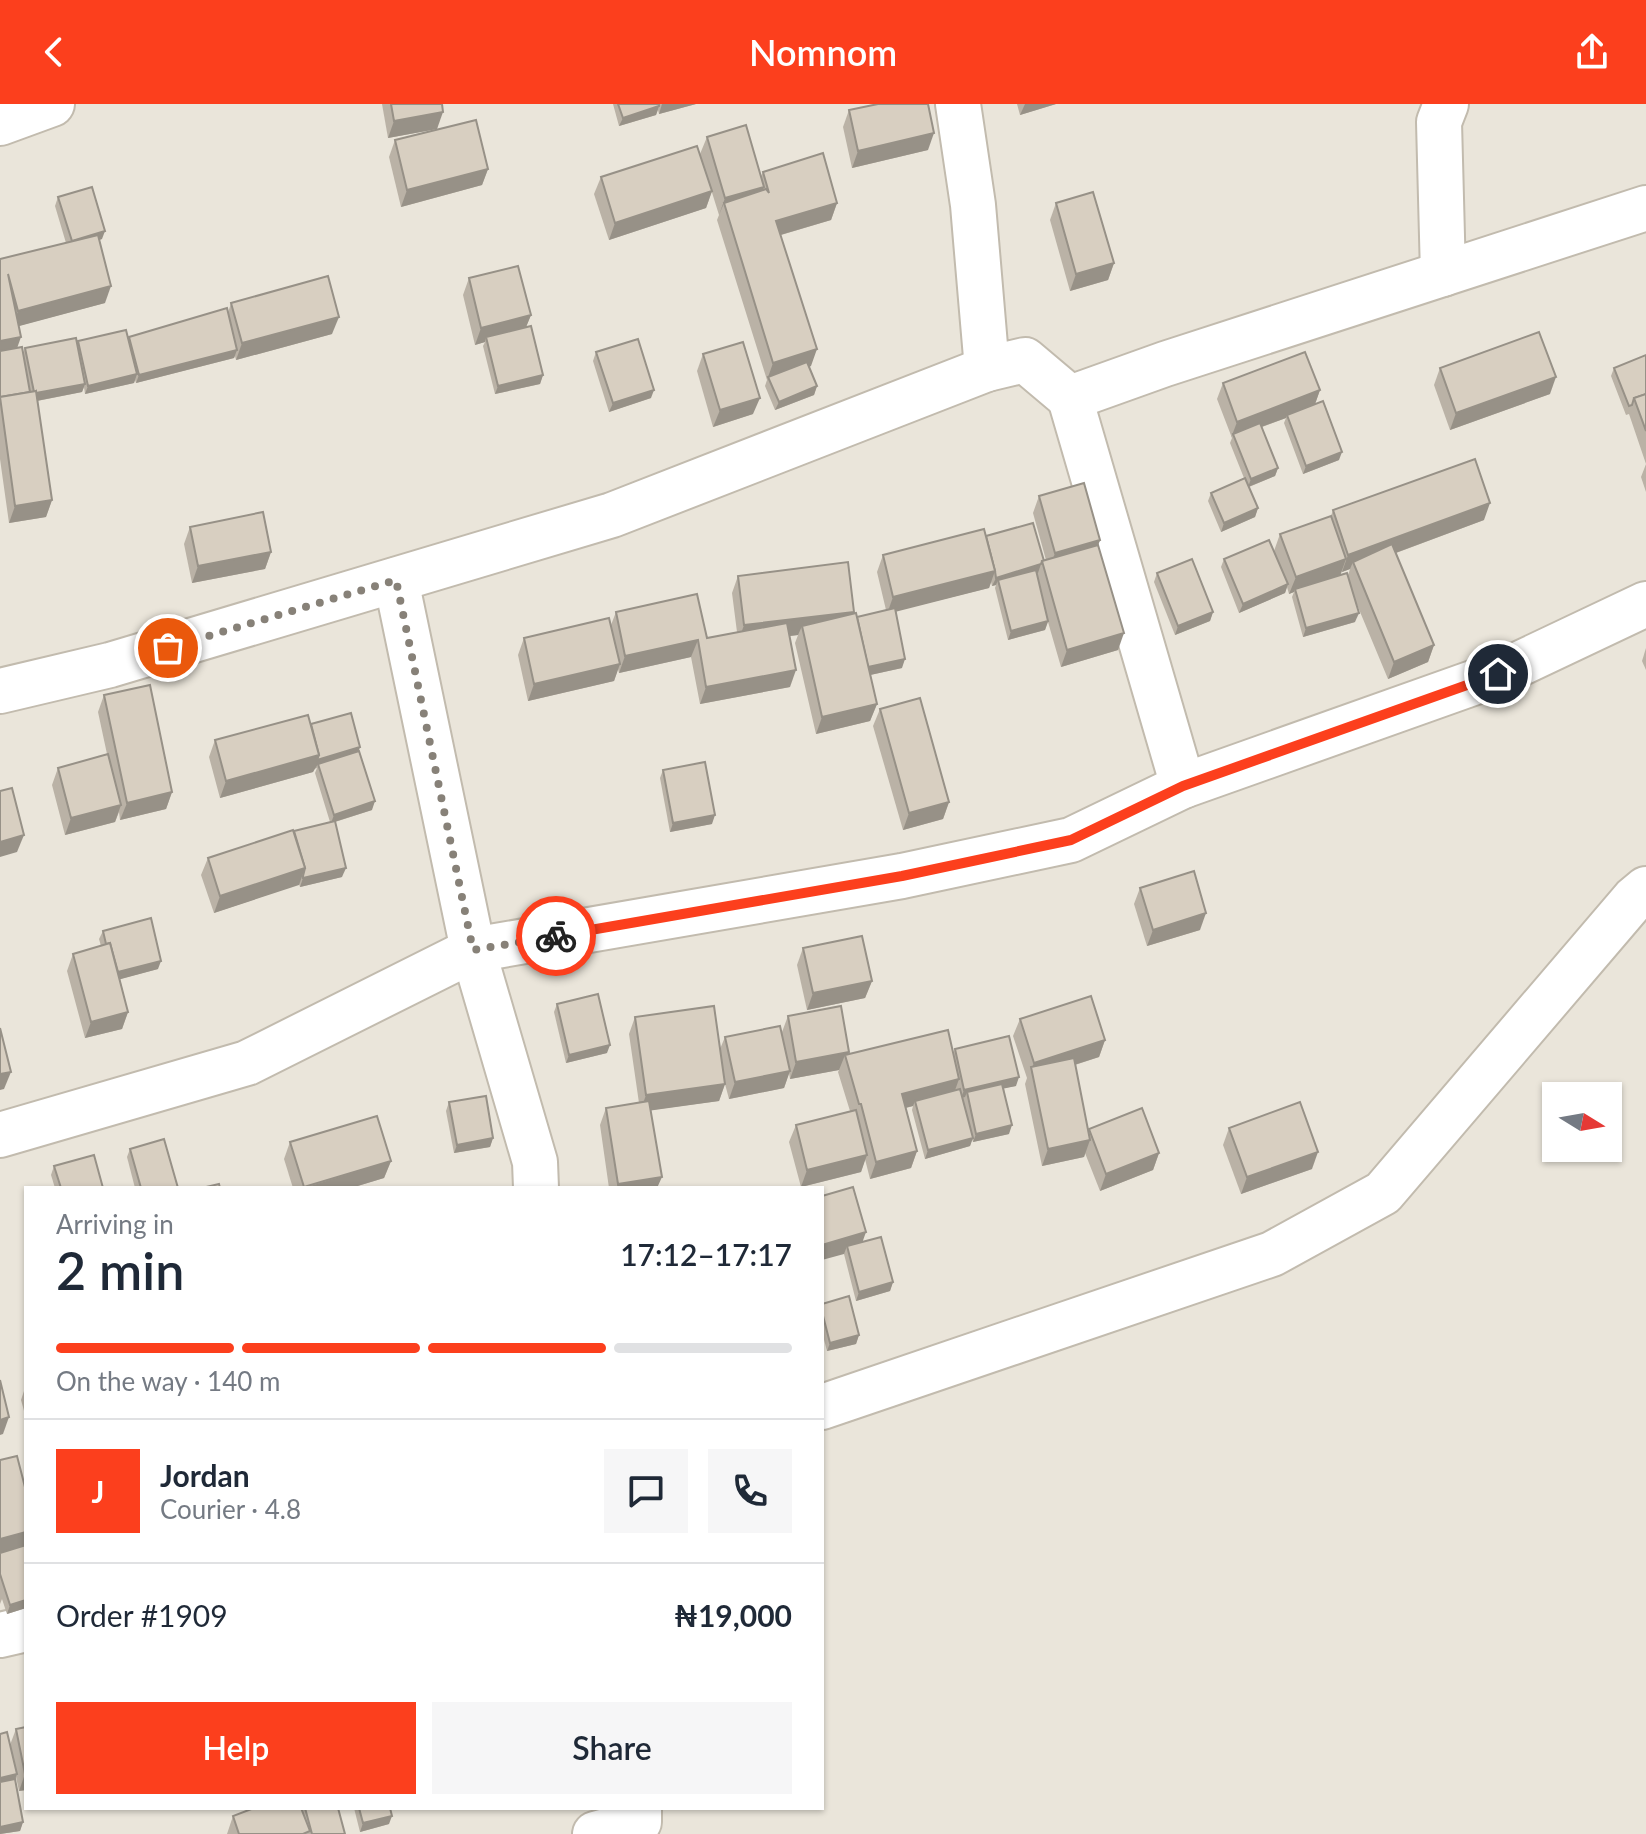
<!DOCTYPE html>
<meta charset="utf-8">
<style>
:root{--surface:#fff;--page:#f6f6f7;--text:#1f2937;--muted:#747a83;--line:#e0e1e3;--accent:#fc3f1d}
body{margin:0;font-family:Lato,sans-serif;background:var(--page);color:var(--text);height:100vh;display:flex;flex-direction:column;font-size:30px;white-space:nowrap}
*{box-sizing:border-box;margin:0}
p{font-size:26px;color:var(--muted)}
.icon{flex:none;width:44px;height:44px;fill:none;stroke:currentColor;stroke-width:2;stroke-linecap:round;stroke-linejoin:round}
.map{position:relative;flex:1;overflow:hidden}
.panel{position:absolute;left:24px;top:1082px;width:800px;height:624px;display:flex;flex-direction:column;background:var(--surface);border-radius:0px;box-shadow:0 2px 6px #0004}
.panel>*{flex:none}
.needle{width:52px;rotate:101deg}
.buttons{position:absolute;left:1542px;top:978px;display:grid;gap:16px}
.buttons a{display:grid;place-items:center;width:80px;height:80px;border-radius:0px;background:var(--surface);box-shadow:0 2px 6px #0004;font-size:40px}
.pin{position:absolute;display:grid;place-items:center;width:68px;height:68px;color:#fff;margin:-34px;border:4px solid #fff;border-radius:50%;box-shadow:0 2px 8px #0007}
.courier{position:absolute;display:grid;place-items:center;width:80px;height:80px;margin:-40px;border:6px solid #fc3f1d;border-radius:50%;background:#fff;color:#222;box-shadow:0 2px 10px #0007}
.head em{font-style:normal;font-weight:600}
.head div{display:flex;flex-direction:column-reverse}
.head{display:flex;align-items:center;justify-content:space-between;height:136px;padding:0 32px}
h1{font-size:52px;font-weight:600;line-height:60px}
.bar{display:grid;grid-template-columns:repeat(4,1fr);gap:12px 8px;align-content:center;height:96px;padding:0 32px}
.bar i{height:10px;border-radius:6px;background:var(--line)}
.bar .selected{background:var(--accent)}
.bar p{grid-column:span 4}
.line{display:flex;align-items:center;gap:20px;padding:0 32px;border-top:2px solid var(--line)}
.line div{flex:1}
.round{display:grid;place-items:center;flex:none;width:84px;height:84px;border-radius:0px;background:var(--page)}
.cta{display:flex;gap:16px;margin-top:auto;padding:16px 32px}
.cta a{flex:1;height:92px;border-radius:0px;background:var(--accent);color:#fff;font-size:32px;font-weight:600;line-height:92px;text-align:center}
.cta a+a{background:var(--page);color:var(--text)}
header{display:flex;justify-content:space-between;align-items:center;height:104px;padding:0 32px;background:var(--accent);color:#fff;font-size:36px;font-weight:600}
.map>svg:first-child{display:block}
.residential{fill:#eae5da;fill-rule:evenodd}
.lines{fill:none;stroke-linecap:round;stroke-linejoin:round}
.minor-casing{stroke:#c2bbae;stroke-width:48}
.minor{stroke:#fff;stroke-width:44}
.wall{fill:#bab2a6;fill-rule:evenodd}
.shaded-wall{fill:#979187}
.building{fill:#d8cfc1;stroke:#979187;stroke-width:2}
.done{stroke:#878178;stroke-width:8;stroke-dasharray:0 14.4}
.route{stroke:#fc3f1d;stroke-width:10}
</style>
<header><svg class="icon" aria-label="back" viewBox="0 0 24 24"><path d="M15 5l-7 7 7 7"/></svg>Nomnom<svg class="icon" aria-label="share" viewBox="0 0 24 24"><path d="M12 15V3M7 8l5-5 5 5M5 13v7h14v-7"/></svg></header>
<div class="map">
<svg width="1646" height="1730" viewBox="0 0 1646 1730">
<rect width="100%" height="100%" fill="#f6f3ec"/>
<path class="residential" d="M 0,0 L 1646,0 L 1646,1730 L 0,1730 ZM 1556,992 L 1608,992 L 1608,1044 L 1556,1044 ZM 26,1084 L 822,1084 L 822,1704 L 26,1704 Z"/>
<g class="lines">
<defs>
<g id="minor">
<polyline points="958,0 973,101 987,265 1025,256 1070,294 1165,260 1646,104"/>
<polyline points="0,19 52,0"/>
<polyline points="1443,170 1439,18 1446,0"/>
<polyline points="1070,294 1183,682"/>
<polyline points="396,476 473,846 535,1058 536,1084"/>
<polyline points="0,587 110,561 612,411 987,265"/>
<polyline points="0,1031 247,959 473,846 902,772 1071,736 1183,682 1498,570 1646,500"/>
<polyline points="822,1303 1272,1150 1383,1089 1634,795 1646,785"/>
<polyline points="0,1531 26,1525"/>
<polyline points="595,1730 639,1718 639,1704"/>
</g>
</defs>
<use href="#minor" class="minor-casing"/>
<use href="#minor" class="minor"/>
</g>
<g class="wall">
<polygon points="382,0 442,0 437,25 388,34"/>
<polygon points="613,0 696,0 659,10 658,6 656,11 619,22"/>
<polygon points="1017,0 1056,0 1020,11"/>
<polygon points="849,6 928,46 852,64 843,23"/>
<polygon points="707,33 761,72 763,68 837,99 831,116 781,131 811,262 809,263 817,282 814,291 775,306 765,282 767,276 717,116 719,111 700,50"/>
<polygon points="395,36 488,65 482,81 401,103 389,53"/>
<polygon points="601,73 712,87 706,104 609,136 594,90"/>
<polygon points="58,93 102,135 99,136 105,199 18,222 17,244 23,249 25,244 77,240 78,237 128,235 129,233 228,209 231,199 332,230 236,256 235,252 234,254 136,279 135,276 134,279 85,290 84,283 82,288 37,297 52,396 46,413 9,419 0,355 0,155 66,139 55,102"/>
<polygon points="1056,99 1114,159 1108,176 1070,187 1050,116"/>
<polygon points="469,174 531,211 526,223 543,271 540,280 495,290 483,242 485,238 475,241 463,191"/>
<polygon points="596,248 651,294 609,308 593,257"/>
<polygon points="703,250 753,310 713,323 697,267"/>
<polygon points="1646,251 1646,388 1641,373 1646,360 1629,310 1626,311 1611,272 1614,264"/>
<polygon points="1440,264 1550,290 1450,326 1434,281"/>
<polygon points="1223,279 1320,286 1315,300 1339,356 1303,370 1284,319 1286,314 1262,323 1278,364 1275,372 1249,383 1258,404 1255,413 1221,428 1208,397 1211,389 1244,374 1230,339 1232,334 1217,295"/>
<polygon points="1039,392 1100,436 1098,441 1118,546 1061,563 1048,518 1045,526 1008,536 995,484 996,481 992,482 991,478 989,484 895,507 902,564 870,571 877,600 870,617 816,630 795,539 798,531 790,532 790,583 700,600 691,553 619,569 618,565 614,577 528,597 518,551 524,534 611,521 616,508 707,534 737,528 732,489 738,472 853,510 857,513 886,506 877,468 883,451 986,432 1044,457 1046,456 1033,409"/>
<path d="M 1333,406 L 1484,416 L 1396,449 L 1434,541 L 1428,558 L 1388,575 L 1353,491 L 1355,518 L 1303,533 L 1292,493 L 1294,488 L 1289,490 L 1287,483 L 1285,489 L 1239,509 L 1221,463 L 1224,455 L 1274,447 L 1280,430 L 1331,412 ZM 1350,465 L 1348,471 L 1340,471 L 1342,467 L 1342,468 Z"/>
<polygon points="190,423 271,448 265,465 192,479 184,440"/>
<polygon points="1157,469 1213,508 1210,517 1175,531 1154,478"/>
<polygon points="1646,544 1646,566 1642,557"/>
<polygon points="104,591 172,688 166,705 120,716 119,708 115,718 65,731 52,681 58,664 107,650 98,608"/>
<polygon points="880,605 949,698 943,715 903,726 873,622"/>
<polygon points="311,620 359,647 372,706 335,718 342,773 300,783 299,780 214,809 201,771 208,754 294,727 330,718 315,669 317,664 314,665 313,668 220,694 209,653 215,636"/>
<polygon points="663,666 712,720 670,728 660,674"/>
<polygon points="1140,784 1200,826 1147,842 1134,800"/>
<polygon points="103,827 158,865 120,875 128,908 122,925 85,934 67,867 73,850 101,842 99,835"/>
<polygon points="803,844 872,877 865,894 807,906 797,861"/>
<polygon points="557,900 607,949 566,959 554,908"/>
<polygon points="788,912 849,948 848,950 953,950 955,945 1016,982 1004,984 1009,1030 973,1038 972,1035 970,1042 925,1055 912,1006 913,1002 906,1004 917,1047 911,1064 870,1075 865,1055 861,1068 801,1083 789,1038 796,1021 850,1007 838,968 839,966 790,975 789,969 784,984 729,995 725,980 719,997 651,1006 657,1084 609,1084 600,1021 606,1004 639,999 629,930 635,913 720,945 725,933 782,928"/>
<polygon points="1020,915 1105,936 1099,953 1075,961 1088,1026 1159,1049 1153,1066 1100,1087 1085,1049 1084,1053 1042,1062 1025,980 1027,974 1013,932"/>
<polygon points="449,998 493,1034 490,1043 454,1049 446,1007"/>
<polygon points="1229,1024 1312,1065 1241,1090 1223,1041"/>
<polygon points="290,1038 391,1057 384,1074 351,1084 293,1084 284,1055"/>
<polygon points="130,1045 178,1084 135,1084 127,1053"/>
<polygon points="54,1062 103,1084 55,1084 51,1071"/>
<polygon points="822,1092 862,1138 893,1178 890,1187 856,1197 844,1150"/>
<polygon points="822,1200 859,1231 856,1240 827,1247 822,1228"/>
<polygon points="26,1286 26,1314 21,1296 24,1287"/>
<polygon points="0,1356 26,1504 7,1510 2,1495 0,1500"/>
<polygon points="26,1623 26,1686 19,1687 16,1673 15,1675 23,1718 20,1727 0,1730 10,1641 16,1625"/>
<polygon points="254,1704 338,1704 345,1730 227,1730 233,1712"/>
<polygon points="354,1704 390,1704 389,1720 360,1728"/>
</g>
<g class="shaded-wall">
<polygon points="662,0 696,0 659,10"/>
<polygon points="1025,0 1056,0 1020,11"/>
<polygon points="659,2 656,11 619,22 623,14"/>
<polygon points="443,8 437,25 388,34 394,17"/>
<polygon points="934,29 928,46 852,64 858,47"/>
<polygon points="488,65 482,81 401,103 407,86"/>
<polygon points="764,83 758,100 724,99 719,111 725,94"/>
<polygon points="712,87 706,104 609,136 615,119"/>
<polygon points="837,99 831,116 770,134 776,117"/>
<polygon points="105,127 102,135 69,146 72,137"/>
<polygon points="1114,159 1108,176 1070,187 1076,170"/>
<polygon points="111,182 105,199 12,224 18,207"/>
<polygon points="531,211 524,228 486,233 485,238 475,241 481,224"/>
<polygon points="339,213 332,230 236,256 242,239"/>
<polygon points="21,233 15,250 0,253 0,237"/>
<polygon points="817,245 811,262 769,275 768,273 767,276 773,259"/>
<polygon points="237,246 234,254 136,279 139,271"/>
<polygon points="137,270 134,279 85,290 88,282"/>
<polygon points="543,271 540,280 495,290 498,282"/>
<polygon points="1556,273 1550,290 1450,326 1456,309"/>
<polygon points="85,280 82,288 31,298 34,290"/>
<polygon points="817,282 814,291 775,306 779,298"/>
<polygon points="654,286 651,294 609,308 613,299"/>
<polygon points="1320,286 1314,303 1287,311 1286,314 1234,333 1233,330 1231,334 1237,318"/>
<polygon points="760,294 753,310 713,323 720,306"/>
<polygon points="1342,348 1339,356 1303,370 1306,362"/>
<polygon points="1278,364 1275,372 1248,383 1251,375"/>
<polygon points="52,396 46,413 9,419 15,402"/>
<polygon points="1490,399 1484,416 1355,464 1353,458 1350,465 1342,468 1348,451"/>
<polygon points="1258,404 1255,413 1221,428 1224,419"/>
<polygon points="1100,436 1094,453 1049,466 1055,449"/>
<polygon points="271,448 265,465 192,479 198,462"/>
<polygon points="1346,455 1340,472 1295,485 1294,488 1289,490 1296,473"/>
<polygon points="1041,460 1038,469 999,480 998,476 996,481 992,482 996,474"/>
<polygon points="995,467 989,484 887,510 893,493"/>
<polygon points="1288,480 1285,489 1239,509 1243,500"/>
<polygon points="854,508 848,524 802,522 798,531 738,538 744,521"/>
<polygon points="1213,508 1210,517 1175,531 1178,522"/>
<polygon points="1359,509 1355,518 1303,533 1306,524"/>
<polygon points="1048,517 1045,526 1008,536 1011,527"/>
<polygon points="1124,529 1118,546 1061,563 1067,546"/>
<polygon points="698,536 691,553 619,569 625,552"/>
<polygon points="1434,541 1428,558 1388,575 1394,558"/>
<polygon points="905,555 902,564 861,573 864,564"/>
<polygon points="620,560 614,577 528,597 534,580"/>
<polygon points="796,566 790,583 700,600 706,583"/>
<polygon points="877,600 870,617 816,630 822,613"/>
<polygon points="360,643 357,652 318,660 313,668 220,694 226,677 319,651"/>
<polygon points="172,688 166,705 120,716 127,699"/>
<polygon points="375,697 372,706 331,719 334,711"/>
<polygon points="949,698 943,715 903,726 909,709"/>
<polygon points="121,701 115,718 65,731 71,714"/>
<polygon points="715,711 712,720 670,728 673,719"/>
<polygon points="24,731 17,748 0,753 0,738"/>
<polygon points="305,764 299,781 214,809 220,792"/>
<polygon points="346,764 342,773 300,783 303,774"/>
<polygon points="1206,809 1200,826 1147,842 1153,826"/>
<polygon points="161,857 158,865 110,878 113,869"/>
<polygon points="872,877 865,894 807,906 813,889"/>
<polygon points="128,908 122,925 85,934 91,918"/>
<polygon points="1105,936 1099,953 1033,974 1031,966 1034,959"/>
<polygon points="610,941 607,949 566,959 569,951"/>
<polygon points="849,948 846,956 845,951 839,966 790,975 796,958"/>
<polygon points="790,967 784,984 729,995 735,978"/>
<polygon points="11,968 4,985 0,986 0,970"/>
<polygon points="1019,973 1016,982 968,992 967,988 965,993 961,994 964,986"/>
<polygon points="959,975 953,992 915,997 913,1002 896,1006 902,990"/>
<polygon points="725,980 719,997 640,1008 646,991"/>
<polygon points="1012,1021 1009,1030 973,1038 976,1030"/>
<polygon points="493,1034 490,1043 454,1049 457,1041"/>
<polygon points="973,1034 970,1042 925,1055 928,1046"/>
<polygon points="1090,1036 1084,1053 1042,1062 1048,1045"/>
<polygon points="917,1047 911,1064 870,1075 876,1058"/>
<polygon points="1318,1048 1312,1065 1241,1090 1247,1073"/>
<polygon points="1159,1049 1153,1066 1100,1087 1106,1070"/>
<polygon points="867,1051 861,1068 801,1083 807,1066"/>
<polygon points="391,1057 384,1074 351,1084 304,1084"/>
<polygon points="662,1073 657,1084 616,1084 618,1080"/>
<polygon points="866,1128 860,1145 847,1142 844,1150 822,1156 822,1141"/>
<polygon points="893,1178 890,1187 856,1197 859,1188"/>
<polygon points="859,1231 856,1240 827,1247 830,1239"/>
<polygon points="9,1313 3,1330 0,1331 0,1316"/>
<polygon points="26,1428 26,1443 0,1450 0,1435"/>
<polygon points="26,1496 26,1504 7,1510 10,1501"/>
<polygon points="17,1670 14,1679 0,1682 0,1674"/>
<polygon points="25,1670 26,1670 26,1686 19,1687"/>
<polygon points="392,1712 389,1720 360,1728 363,1719"/>
<polygon points="23,1718 20,1727 0,1730 0,1723"/>
</g>
<g class="building">
<polygon points="391,0 442,0 443,8 394,17"/>
<polygon points="618,0 659,0 659,2 623,14"/>
<polygon points="878,0 928,0 934,29 858,47 849,6"/>
<polygon points="476,16 488,65 407,86 395,36"/>
<polygon points="746,21 764,83 725,94 707,33"/>
<polygon points="697,42 712,87 615,119 601,73"/>
<polygon points="823,49 837,99 776,117 817,245 773,259 724,99 766,85 769,89 763,68"/>
<polygon points="92,83 105,127 72,137 58,93"/>
<polygon points="1093,88 1114,159 1076,170 1056,99"/>
<polygon points="98,131 111,182 18,207 8,170 21,233 0,237 0,155"/>
<polygon points="518,162 531,211 481,224 469,174"/>
<polygon points="328,172 339,213 242,239 231,199"/>
<polygon points="227,204 237,246 139,271 129,233"/>
<polygon points="531,222 543,271 498,282 486,233"/>
<polygon points="126,226 137,270 88,282 78,237"/>
<polygon points="1539,228 1556,273 1456,309 1440,264"/>
<polygon points="76,234 85,280 36,289 36,287 34,288 25,244"/>
<polygon points="638,235 654,286 613,299 596,248"/>
<polygon points="743,238 760,294 720,306 703,250"/>
<polygon points="22,243 30,288 0,293 0,247"/>
<polygon points="1305,248 1320,286 1237,318 1223,279"/>
<polygon points="1646,251 1646,290 1634,294 1632,301 1629,302 1614,264"/>
<polygon points="807,258 817,282 779,298 768,273"/>
<polygon points="36,287 52,396 15,402 0,293"/>
<polygon points="1646,290 1646,327 1634,294"/>
<polygon points="1323,297 1342,348 1306,362 1287,311"/>
<polygon points="1260,319 1278,364 1251,375 1233,330"/>
<polygon points="1475,355 1490,399 1348,451 1333,406"/>
<polygon points="1245,374 1258,404 1224,419 1211,389"/>
<polygon points="1084,379 1100,436 1055,449 1039,392"/>
<polygon points="263,408 271,448 198,462 190,423"/>
<polygon points="1331,412 1346,455 1296,473 1280,430"/>
<polygon points="1033,419 1044,457 1042,457 1041,460 996,474 995,467 986,432"/>
<polygon points="984,425 995,467 893,493 883,451"/>
<polygon points="1269,436 1288,480 1243,500 1224,455"/>
<polygon points="1392,440 1434,541 1394,558 1353,458"/>
<polygon points="1098,441 1124,529 1067,546 1042,457"/>
<polygon points="1192,455 1213,508 1178,522 1157,469"/>
<polygon points="848,458 854,508 744,521 738,472"/>
<polygon points="1036,466 1048,517 1011,527 998,476"/>
<polygon points="1347,469 1359,509 1306,524 1295,485"/>
<polygon points="697,490 707,534 787,519 796,566 706,583 698,536 625,552 616,508"/>
<polygon points="895,504 905,555 868,563 857,513"/>
<polygon points="856,509 877,600 822,613 802,522"/>
<polygon points="609,514 620,560 534,580 524,534"/>
<polygon points="150,581 172,688 127,699 104,591"/>
<polygon points="920,594 949,698 909,709 880,605"/>
<polygon points="351,609 360,643 317,656 319,651 311,620"/>
<polygon points="308,611 319,651 226,677 215,636"/>
<polygon points="359,647 375,697 334,711 318,660"/>
<polygon points="108,650 121,701 71,714 58,664"/>
<polygon points="705,658 715,711 673,719 663,666"/>
<polygon points="12,684 24,731 0,738 0,687"/>
<polygon points="335,717 346,764 303,774 303,772 305,764 294,727"/>
<polygon points="293,726 305,764 220,792 208,754"/>
<polygon points="1194,767 1206,809 1153,826 1140,784"/>
<polygon points="151,814 161,857 118,868 110,839 106,840 103,827"/>
<polygon points="862,832 872,877 813,889 803,844"/>
<polygon points="110,839 128,908 91,918 73,850"/>
<polygon points="598,890 610,941 569,951 557,900"/>
<polygon points="1091,892 1105,936 1034,959 1020,915"/>
<polygon points="714,902 725,980 646,991 635,913"/>
<polygon points="841,902 849,948 796,958 788,912"/>
<polygon points="780,922 790,967 735,978 725,933"/>
<polygon points="0,924 11,968 0,970"/>
<polygon points="948,926 959,975 902,990 917,1047 876,1058 861,1000 859,1000 845,951"/>
<polygon points="1009,932 1019,973 964,986 955,945"/>
<polygon points="1074,954 1090,1036 1048,1045 1031,963"/>
<polygon points="1002,980 1012,1021 976,1030 967,988"/>
<polygon points="960,985 973,1034 928,1046 915,997"/>
<polygon points="486,992 493,1034 457,1041 449,998"/>
<polygon points="649,997 662,1073 618,1080 606,1004"/>
<polygon points="1300,998 1318,1048 1247,1073 1229,1024"/>
<polygon points="1142,1004 1159,1049 1106,1070 1089,1025"/>
<polygon points="856,1006 867,1051 807,1066 796,1021"/>
<polygon points="377,1012 391,1057 304,1083 290,1038"/>
<polygon points="164,1035 178,1084 141,1084 130,1045"/>
<polygon points="94,1051 103,1084 61,1084 54,1062"/>
<polygon points="219,1080 220,1084 202,1084"/>
<polygon points="853,1083 866,1128 822,1141 822,1092"/>
<polygon points="881,1133 893,1178 859,1188 847,1142"/>
<polygon points="849,1192 859,1231 830,1239 822,1208 822,1200"/>
<polygon points="0,1276 9,1313 0,1316"/>
<polygon points="17,1352 26,1387 26,1428 0,1435 0,1356"/>
<polygon points="26,1441 26,1496 10,1501 0,1470 0,1449"/>
<polygon points="26,1623 26,1670 25,1670 16,1625"/>
<polygon points="7,1628 17,1670 0,1674 0,1630"/>
<polygon points="15,1675 23,1718 0,1723 0,1678"/>
<polygon points="254,1704 301,1704 310,1727 303,1730 239,1730 233,1712"/>
<polygon points="305,1704 338,1704 345,1730 312,1730"/>
<polygon points="359,1704 390,1704 392,1712 363,1719"/>
</g>
<g class="lines">
<polyline class="done" points="168,544 396,476 473,846 556,832"/>
<polyline class="route" points="556,832 902,772 1071,736 1183,682 1498,570"/>
</g>
</svg>
<div class="buttons">
<a><svg class="needle" viewBox="-14 -14 28 28"><path d="M0-13l5 13h-10z" fill="#e53935"/><path d="M0 13l5-13h-10z" fill="#747a83"/></svg></a>
</div>
<div class="pin" style="left:168px;top:544px;background:#ea580c"><svg class="icon" aria-label="bag" viewBox="0 0 24 24"><path d="M5 8h14l-1 12H6zM9 8a3 3 0 0 1 6 0"/></svg></div>
<div class="pin" style="left:1498px;top:570px;background:#1f2937"><svg class="icon" aria-label="home" viewBox="0 0 24 24"><path d="M3 11l9-7 9 7M6 9v11h12V9"/></svg></div>
<div class="courier" style="left:556px;top:832px"><svg class="icon" aria-label="bike" viewBox="0 0 24 24"><circle cx="6" cy="16" r="4"/><circle cx="18" cy="16" r="4"/><path d="M6 16l4-8h5l3 8M10 8l3 8H6M13 5h3"/></svg></div>
<section class="panel">
<div class="head"><div><h1>2 min</h1><p>Arriving in</p></div><em>17:12–17:17</em></div>
<div class="bar"><i class="selected"></i><i class="selected"></i><i class="selected"></i><i></i><p>On the way · 140 m</p></div>
<div class="line" style="height:144px"><b class="round" style="background:var(--accent);color:#fff">J</b><div><b>Jordan</b><p>Courier · 4.8</p></div><a class="round"><svg class="icon" aria-label="chat" viewBox="0 0 24 24"><path d="M4 5h16v11H9l-5 4z"/></svg></a><a class="round"><svg class="icon" aria-label="phone" viewBox="0 0 24 24"><path d="M5 4h4l2 5-3 2q2 4 5 5l2-3 5 2v4C11 20 4 13 5 4z"/></svg></a></div>
<div class="line" style="height:104px"><div>Order #1909</div><b>₦19,000</b></div>
<div class="cta"><a>Help</a><a>Share</a></div>
</section>
</div>
